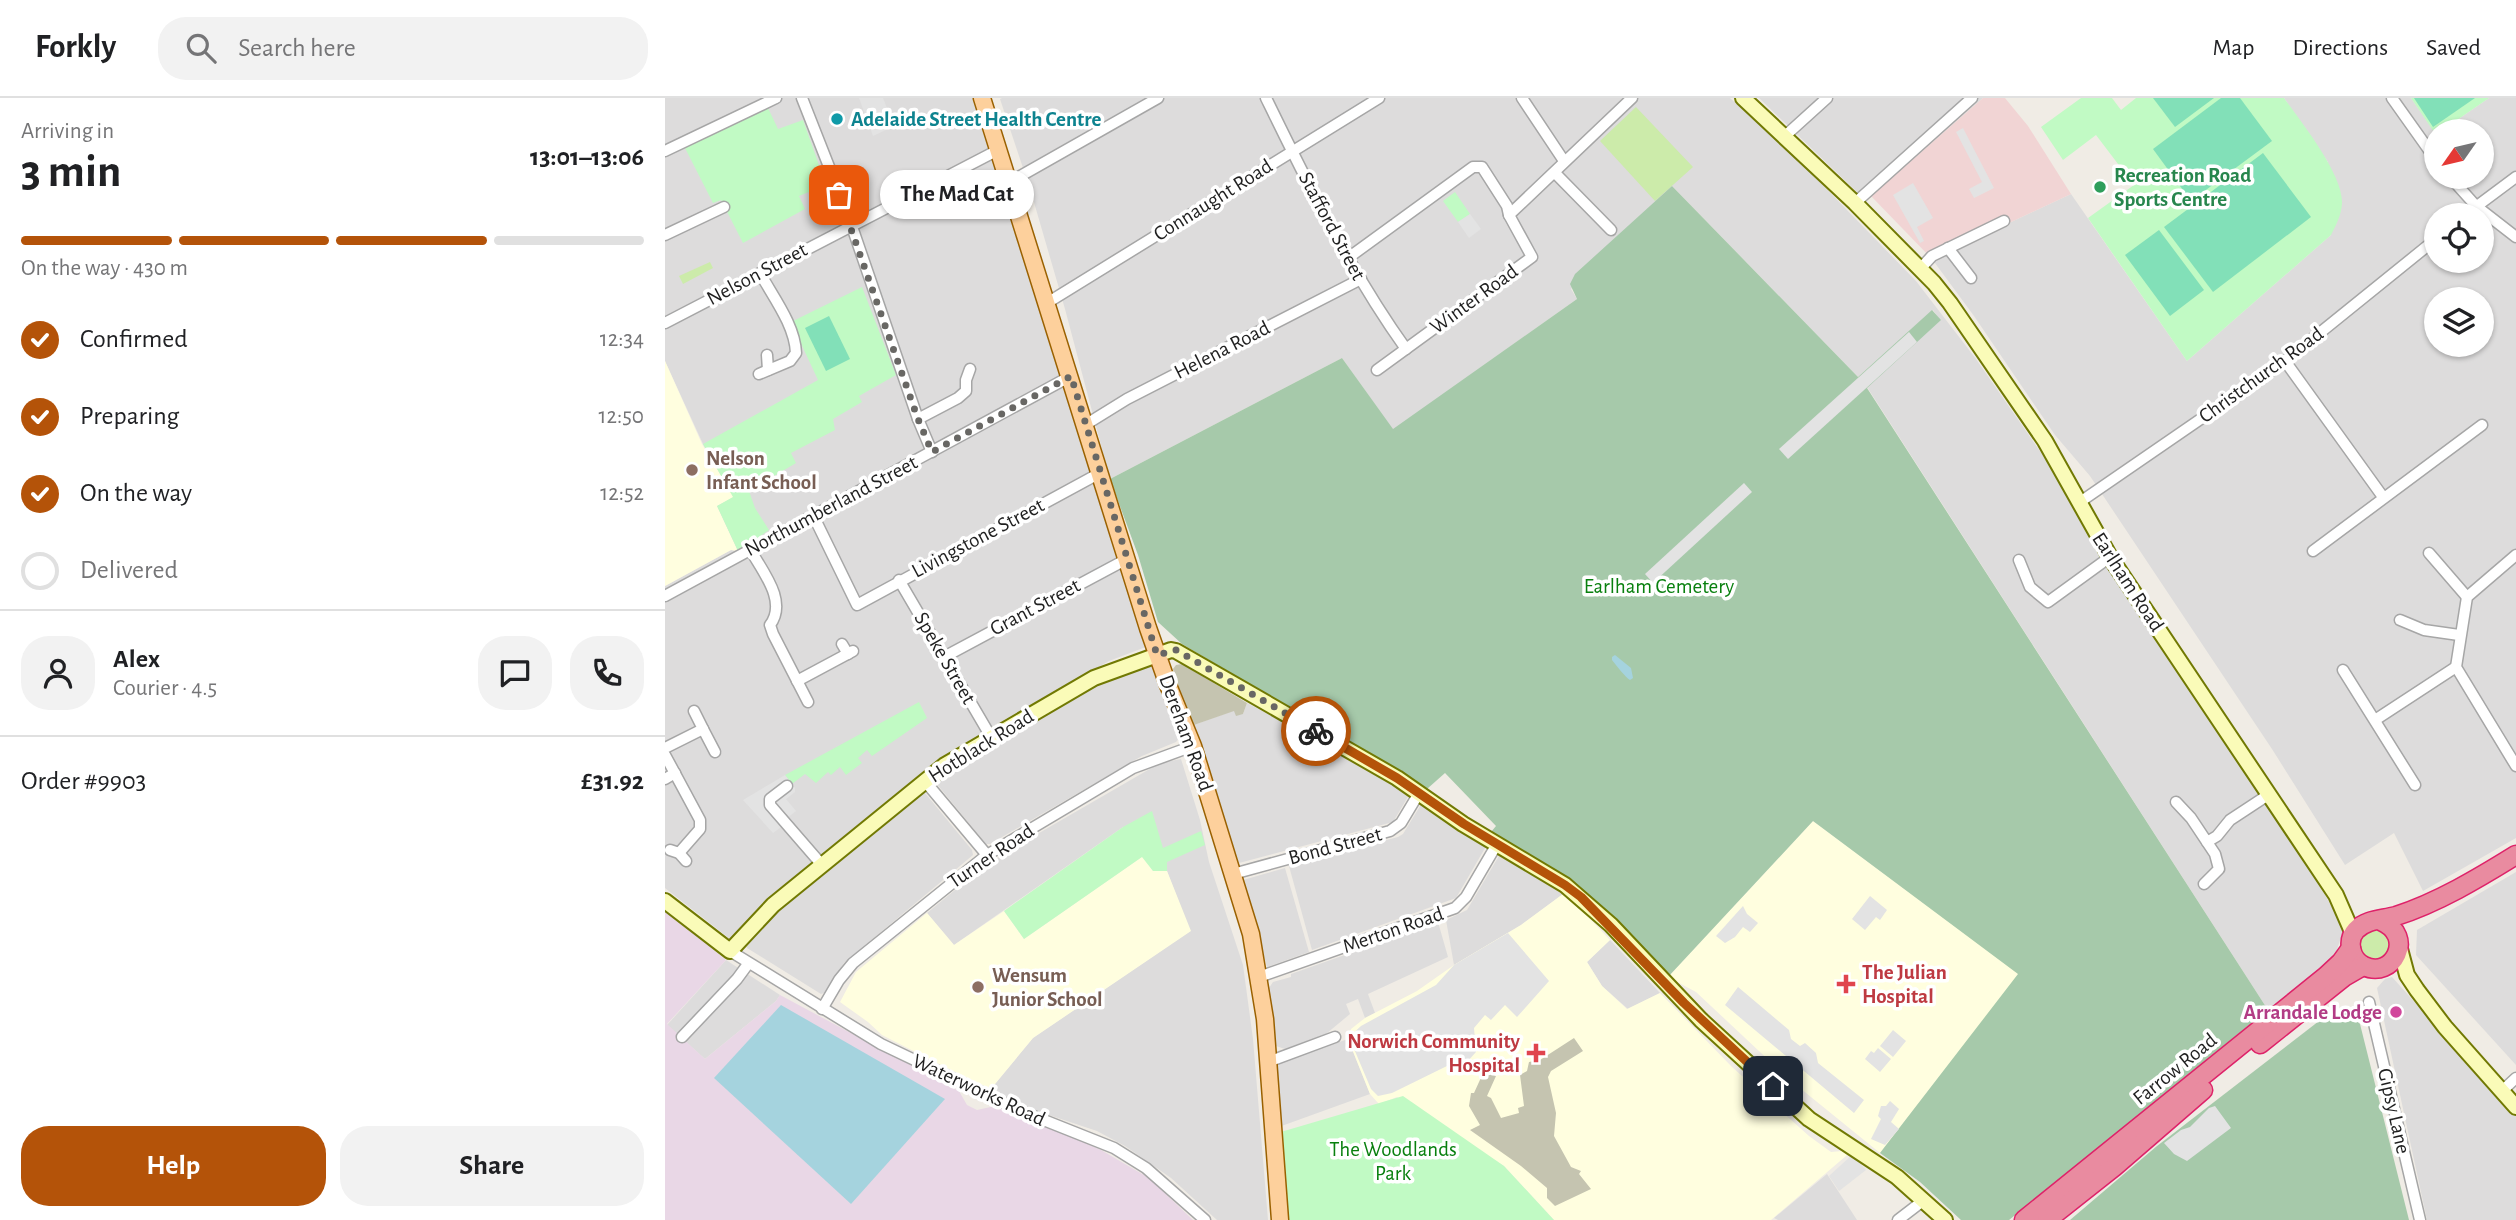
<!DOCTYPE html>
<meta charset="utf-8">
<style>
:root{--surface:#fff;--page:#f2f2f2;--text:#202124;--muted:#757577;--line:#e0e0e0;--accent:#b45309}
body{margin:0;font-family:"Alegreya Sans",sans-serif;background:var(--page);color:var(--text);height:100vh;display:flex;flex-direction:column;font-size:26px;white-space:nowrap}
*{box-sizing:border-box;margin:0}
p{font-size:23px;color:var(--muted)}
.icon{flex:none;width:38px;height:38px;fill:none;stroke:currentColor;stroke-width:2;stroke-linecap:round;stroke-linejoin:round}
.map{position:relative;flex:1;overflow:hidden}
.panel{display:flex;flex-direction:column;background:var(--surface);width:665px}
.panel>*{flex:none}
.needle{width:46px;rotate:236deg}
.fabs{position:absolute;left:1759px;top:21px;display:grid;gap:14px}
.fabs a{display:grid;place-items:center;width:70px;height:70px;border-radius:50%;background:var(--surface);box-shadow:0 2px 5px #0004;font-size:35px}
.pin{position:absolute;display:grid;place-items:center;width:60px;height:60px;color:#fff;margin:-30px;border-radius:14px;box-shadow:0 4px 10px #0006}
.courier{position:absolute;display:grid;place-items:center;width:70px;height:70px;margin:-35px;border:5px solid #b45309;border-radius:50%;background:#fff;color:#222;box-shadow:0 2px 9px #0007}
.bubble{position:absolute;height:49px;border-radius:24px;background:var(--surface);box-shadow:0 2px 5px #0004;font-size:23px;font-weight:700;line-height:49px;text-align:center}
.headline em{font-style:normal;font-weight:700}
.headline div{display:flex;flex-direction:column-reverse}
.headline{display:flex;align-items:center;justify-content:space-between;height:119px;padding:0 21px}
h1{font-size:46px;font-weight:700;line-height:52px}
.bar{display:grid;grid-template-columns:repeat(4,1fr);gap:10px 7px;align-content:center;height:84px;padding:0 21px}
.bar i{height:9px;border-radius:5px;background:var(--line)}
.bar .active{background:var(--accent)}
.bar p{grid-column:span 4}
.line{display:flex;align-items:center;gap:18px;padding:0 21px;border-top:2px solid var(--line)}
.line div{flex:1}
.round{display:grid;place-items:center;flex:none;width:74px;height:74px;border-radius:28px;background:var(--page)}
ol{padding:0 21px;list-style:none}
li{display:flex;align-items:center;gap:21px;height:77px}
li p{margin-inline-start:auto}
li .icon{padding:7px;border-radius:50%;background:var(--accent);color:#fff;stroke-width:4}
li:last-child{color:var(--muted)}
li i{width:38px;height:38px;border:4px solid var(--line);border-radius:50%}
.primary-button{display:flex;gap:14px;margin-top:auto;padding:14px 21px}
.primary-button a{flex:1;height:80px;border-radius:28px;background:var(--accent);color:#fff;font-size:28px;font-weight:700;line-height:80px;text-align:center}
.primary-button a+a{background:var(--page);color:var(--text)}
header{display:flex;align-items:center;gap:42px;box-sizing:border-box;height:98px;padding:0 35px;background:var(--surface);border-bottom:2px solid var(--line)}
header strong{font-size:33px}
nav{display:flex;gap:38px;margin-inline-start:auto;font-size:24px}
.search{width:490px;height:63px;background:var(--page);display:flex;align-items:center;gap:18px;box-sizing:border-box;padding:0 24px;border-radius:28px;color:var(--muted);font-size:26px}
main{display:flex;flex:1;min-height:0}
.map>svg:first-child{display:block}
.residential{fill:#dddcdc;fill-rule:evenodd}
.commercial{fill:#f1d4d4}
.industrial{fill:#e9d7e6}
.education{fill:#fffedf}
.construction{fill:#c5c4b0}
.grass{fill:#ccebaa}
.cemetery{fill:#a6c9aa}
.park{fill:#c1fac4}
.pitch{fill:#82e0b8}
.parking{fill:#e3e3e3}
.water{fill:#a5d3de}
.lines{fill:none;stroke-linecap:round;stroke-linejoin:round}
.street-casing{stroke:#a6a6a6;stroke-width:13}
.secondary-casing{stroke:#717903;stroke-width:18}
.primary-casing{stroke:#9a6100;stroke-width:19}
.highway-casing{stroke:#de2269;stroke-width:21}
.street{stroke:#fff;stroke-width:10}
.secondary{stroke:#fafbb8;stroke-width:14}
.primary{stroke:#fdd09c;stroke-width:16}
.highway{stroke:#e98ba0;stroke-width:18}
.done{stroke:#686764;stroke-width:7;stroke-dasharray:0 12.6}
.route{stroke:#b45309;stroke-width:9}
.culture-dot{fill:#0f9aa8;stroke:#fff;stroke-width:2.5}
.leisure-dot{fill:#2e9e5b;stroke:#fff;stroke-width:2.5}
.education-dot{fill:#8d6e63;stroke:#fff;stroke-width:2.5}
.health-dot{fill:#e0444e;stroke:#fff;stroke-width:2.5}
.hotel-dot{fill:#d1479c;stroke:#fff;stroke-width:2.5}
.labels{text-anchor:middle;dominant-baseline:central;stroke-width:7;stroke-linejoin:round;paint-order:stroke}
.culture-label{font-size:21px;font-weight:bold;fill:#0d838f;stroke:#fff;text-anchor:start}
.leisure-label{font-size:21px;font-weight:bold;fill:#27864d;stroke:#fff;text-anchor:start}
.street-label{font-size:21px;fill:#1f1f1f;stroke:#fff}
.education-label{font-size:21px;font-weight:bold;fill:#785e54;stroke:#fff;text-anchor:start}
.park-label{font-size:21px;fill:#09800f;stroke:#fff}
.health-label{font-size:21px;font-weight:bold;fill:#be3a42;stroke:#fff;text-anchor:start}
.hotel-label{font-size:21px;font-weight:bold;fill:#b23c85;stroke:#fff;text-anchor:end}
</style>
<header>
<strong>Forkly</strong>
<div class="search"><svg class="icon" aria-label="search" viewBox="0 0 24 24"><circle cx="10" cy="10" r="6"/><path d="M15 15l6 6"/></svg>Search here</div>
<nav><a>Map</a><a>Directions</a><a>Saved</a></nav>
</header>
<main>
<section class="panel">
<div class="headline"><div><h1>3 min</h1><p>Arriving in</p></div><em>13:01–13:06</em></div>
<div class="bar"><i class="active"></i><i class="active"></i><i class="active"></i><i></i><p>On the way · 430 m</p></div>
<ol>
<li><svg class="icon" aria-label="check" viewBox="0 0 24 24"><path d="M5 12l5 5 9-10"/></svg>Confirmed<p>12:34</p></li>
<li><svg class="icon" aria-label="check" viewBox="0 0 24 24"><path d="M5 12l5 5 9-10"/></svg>Preparing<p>12:50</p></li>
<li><svg class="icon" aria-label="check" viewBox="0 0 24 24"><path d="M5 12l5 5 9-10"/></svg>On the way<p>12:52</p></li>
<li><i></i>Delivered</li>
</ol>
<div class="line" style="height:126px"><a class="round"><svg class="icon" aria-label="person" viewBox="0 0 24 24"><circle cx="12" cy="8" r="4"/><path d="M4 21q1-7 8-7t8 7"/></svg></a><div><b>Alex</b><p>Courier · 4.5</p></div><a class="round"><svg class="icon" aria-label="chat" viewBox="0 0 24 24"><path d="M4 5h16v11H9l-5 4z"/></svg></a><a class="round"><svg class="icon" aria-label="phone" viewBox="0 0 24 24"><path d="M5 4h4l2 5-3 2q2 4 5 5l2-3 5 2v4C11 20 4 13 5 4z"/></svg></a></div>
<div class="line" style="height:91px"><div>Order #9903</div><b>£31.92</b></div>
<div class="primary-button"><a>Help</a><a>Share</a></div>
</section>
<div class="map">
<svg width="1851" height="1122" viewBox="0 0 1851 1122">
<rect width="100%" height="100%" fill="#f0ece5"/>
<g class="residential">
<polygon points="0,0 309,0 486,547 444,563 271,663 97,806 65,841 0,790 0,488 66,452 72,453 52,408 68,399 38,346 0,263"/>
<polygon points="337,0 1065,0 1145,74 1251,183 1311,261 1379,359 1446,471 1618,729 1655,788 1679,831 1669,860 1603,912 1202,289 1275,222 1268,212 1193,279 1007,88 906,191 912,201 728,332 677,260 445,381 400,211 366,94 335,1"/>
<polygon points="1094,0 1318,0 1206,98 1194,96"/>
<path d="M 1619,0 L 1746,0 L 1771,36 L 1771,79 L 1816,79 L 1816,33 L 1776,33 L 1824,0 L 1851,0 L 1851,740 L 1758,793 L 1729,735 L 1680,767 L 1607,651 L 1425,378 L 1390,337 L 1309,218 L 1267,161 L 1406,96 L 1522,263 L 1666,137 L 1663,64 ZM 1771,117 L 1816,117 L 1816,163 L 1771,163 ZM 1771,201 L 1816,201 L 1816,247 L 1771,247 Z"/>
<polygon points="488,563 492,566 515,639 511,644 477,658 325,746 321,746 271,685 272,680 307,659 449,577"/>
<polygon points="582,605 747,692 728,724 574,765 526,628 570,612 578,616"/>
<polygon points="516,661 535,722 544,764 578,867 588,941 603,1122 552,1122 506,1080 460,1048 432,1033 372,1013 325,992 368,940 525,833 502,773 501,764 458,729 289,847 262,815 318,769 362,742 495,665"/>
<polygon points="255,694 260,695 307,752 308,757 179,865 161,894 156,896 82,850 81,846 106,818"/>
<polygon points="757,705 823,745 791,800 647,852 624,768 733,739 738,736"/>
<polygon points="838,751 898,796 856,827 789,867 781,822 802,812"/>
<polygon points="620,770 644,854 602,869 578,782"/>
<polygon points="1851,774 1851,967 1751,857 1752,832"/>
<polygon points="773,824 783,859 703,896 710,915 700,920 693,901 681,906 685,916 661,936 620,951 611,948 604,890 608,884 626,879 626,876"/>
<polygon points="945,842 995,895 963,911 937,888 922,864"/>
<polygon points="61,862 115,897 111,903 40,961 2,927"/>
<polygon points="1727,879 1851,1017 1851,1122 1762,1122 1712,890 1720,881"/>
<polygon points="683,941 705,996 611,1030 607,970 615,964"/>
<polygon points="1162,1076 1192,1122 1113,1122 1109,1120"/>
</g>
<polygon class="commercial" points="1318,0 1340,0 1363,28 1406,96 1267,161 1206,98"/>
<polygon class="industrial" points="0,812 61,862 2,926 40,961 111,903 115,897 294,993 302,1007 312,1012 330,1008 346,1012 436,1052 484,1080 528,1122 0,1122"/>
<g class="education">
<polygon points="0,263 37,346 69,399 52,408 73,453 66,452 0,488"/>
<polygon points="1148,723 1354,876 1215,1055 1125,982 1031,894 1003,879"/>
<polygon points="478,758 488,773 502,773 526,833 368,940 325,992 217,937 203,924 175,904 191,874 262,815 289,847 339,813 359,841"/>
<polygon points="898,796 915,810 945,842 922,864 937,888 962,911 995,895 1067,969 1144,1038 1166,1054 1188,1052 1106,1122 889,1122 839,1068 732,999 714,1006 705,996 683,941 686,931 700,920 752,893 789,867 856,827"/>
</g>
<g class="construction">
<polygon points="517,566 582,605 578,616 571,618 569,613 526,628 508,571 511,567"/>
<polygon points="909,940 918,953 886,973 883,979 891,1015 889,1038 906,1069 916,1073 914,1076 926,1091 890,1108 882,1100 882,1090 856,1068 805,1032 815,1027 804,1008 806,995 809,995 819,973 831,978 822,998 826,1000 836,1020 854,1015 853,1010 859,1008 855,977 862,973 864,964 875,962"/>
</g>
<g class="grass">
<polygon points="971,9 1028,69 990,103 935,43"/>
<polygon points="45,164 48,170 18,186 14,178"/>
<circle cx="1710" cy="847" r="15"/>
</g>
<g class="cemetery">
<polygon points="1007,88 1193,279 1267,212 1276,222 1202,290 1603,912 1344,1122 1296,1122 1255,1084 1215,1055 1353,876 1148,723 1003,879 928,801 879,766 826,734 831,728 780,675 762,691 517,546 493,524 473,457 445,381 677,260 728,331 912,201 905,186 910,176"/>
<polygon points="1679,910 1695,926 1744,1122 1405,1122 1492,1048 1667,913"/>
</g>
<g class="park">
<path d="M 1416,0 L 1447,0 L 1456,12 L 1471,0 L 1619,0 C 1636,24 1679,77 1677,106 C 1676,118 1671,127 1666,137 L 1522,263 L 1423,120 L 1469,87 L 1431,37 L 1398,62 L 1376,29 Z"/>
<polygon points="1746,0 1824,0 1776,33 1771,33 1771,37"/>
<polygon points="103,10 113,31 138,22 161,87 134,98 140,111 78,145 56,102 48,105 20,50"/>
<polygon points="790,94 805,116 793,124 778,103"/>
<polygon points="197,189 231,277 194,298 197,304 168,321 170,332 126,355 131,365 84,393 90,410 104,432 73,453 52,408 68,399 38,346 153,282 126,224"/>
<polygon points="254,604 262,620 207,658 202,652 193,660 197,665 181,677 175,669 166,677 163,674 151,685 140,676 127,686 120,677"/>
<polygon points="487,713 498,750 536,733 540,747 502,764 502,773 488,773 477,759 359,841 339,813 458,729"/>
<polygon points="738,998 839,1068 889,1122 618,1122 609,1036"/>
</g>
<g class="pitch">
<polygon points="1488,0 1549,0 1510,29"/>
<polygon points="1556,0 1575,0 1607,43 1526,103 1488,51"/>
<polygon points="1749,0 1810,0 1768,29"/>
<polygon points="1598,55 1646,119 1548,194 1499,129"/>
<polygon points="1494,132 1539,192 1505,218 1460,157"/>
<polygon points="164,218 185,261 161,273 140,230"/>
</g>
<g class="parking">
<polygon points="194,0 218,0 229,28 208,38"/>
<polygon points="1298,30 1329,90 1309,100 1304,91 1317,84 1291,34"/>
<polygon points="1248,85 1268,120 1252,129 1259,143 1255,145 1228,97"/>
<polygon points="805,116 816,131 804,140 793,124"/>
<polygon points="1244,234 1252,244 1123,361 1114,351"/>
<polygon points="1079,385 1087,394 988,485 980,476"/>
<polygon points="120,677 130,690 130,694 121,701 131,713 122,720 124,723 108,735 78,702"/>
<polygon points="1205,798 1222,812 1215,822 1211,819 1200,832 1187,821"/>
<polygon points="1078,808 1082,816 1093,825 1085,834 1078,829 1070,839 1060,845 1051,838"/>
<polygon points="843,835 884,883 852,919 840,907 826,922 820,917 809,930 811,954 802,964 782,968 727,995 713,998 706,991 684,939 696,928 771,887 789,867"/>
<polygon points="1073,889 1124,932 1126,941 1135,948 1140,945 1151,955 1153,965 1199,1002 1189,1015 1060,907"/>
<polygon points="1228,932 1241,943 1228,959 1215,948"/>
<polygon points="1213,950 1226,961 1215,974 1200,961 1206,953 1209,955"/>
<polygon points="1225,1003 1234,1011 1226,1024 1234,1031 1220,1047 1206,1041 1216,1021 1213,1018 1216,1008 1221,1008"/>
<polygon points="1550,1008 1566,1030 1522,1063 1509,1056 1499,1045 1516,1032 1525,1029 1544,1010"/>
<polygon points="1187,1057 1201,1072 1174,1093 1164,1078"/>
</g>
<g class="water">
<path d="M 950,557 L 966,570 L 968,580 L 965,582 C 961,580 951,567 947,562 L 947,559 Z"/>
<polygon points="116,907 280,1001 186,1106 49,980"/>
</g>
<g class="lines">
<defs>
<g id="street">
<polyline points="137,0 183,117 253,321 267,354"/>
<path d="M 601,0 C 643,86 685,173 741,251"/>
<polyline points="857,0 899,63"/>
<polyline points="1727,0 1771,62"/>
<polyline points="1120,38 1162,0"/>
<polyline points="0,53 111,0"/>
<polyline points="890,75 946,132"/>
<polyline points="1785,79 1811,108 1851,139"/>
<polyline points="345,84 493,0"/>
<polyline points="1190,105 1307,0"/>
<polyline points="1800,117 1851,79"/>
<polyline points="0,137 59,109"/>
<polyline points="1283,150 1306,180"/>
<polyline points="683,160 808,69 817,69 842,108 844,117 967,0"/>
<polyline points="1255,171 1267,158 1339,123"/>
<polyline points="382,205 714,0"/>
<polyline points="0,225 335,51"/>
<polyline points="102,257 103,272"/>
<polyline points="1620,263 1718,399"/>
<polyline points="712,272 867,159 844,117"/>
<path d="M 94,276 L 125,263 L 131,255 C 130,227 108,199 95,175"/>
<polyline points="253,321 293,300 301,293 301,282 305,271"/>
<polyline points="420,327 462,301 696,181"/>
<polyline points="1415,404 1620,263 1771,141"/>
<polyline points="148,417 192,507 435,375"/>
<path d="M 85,451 C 97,473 123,503 105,527 L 108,536 L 143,604"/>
<polyline points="1648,453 1817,327"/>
<polyline points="1764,455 1802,499"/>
<polyline points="1851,457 1802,499 1791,569 1851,668"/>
<polyline points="1354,462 1365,489 1383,504 1445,459"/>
<polyline points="234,482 326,639"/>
<polyline points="0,498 406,278"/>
<polyline points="1735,522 1759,532 1794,537"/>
<polyline points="177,546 183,556"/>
<polyline points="279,559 462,461"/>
<polyline points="1678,572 1750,687"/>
<polyline points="132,583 188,553"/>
<polyline points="1710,622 1791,569"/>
<polyline points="38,631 50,654"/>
<polyline points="0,650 38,631 29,613"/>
<polyline points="0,657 35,722 35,731 14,755"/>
<polyline points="0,681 10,675"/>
<polyline points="259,682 322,757"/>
<polyline points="122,688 105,701 105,707 157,767"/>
<polyline points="1511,704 1526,720 1542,744 1552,738 1565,722 1603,697"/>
<polyline points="5,752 14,755 21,763"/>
<polyline points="568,776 725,733 736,725 754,695"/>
<polyline points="1539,786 1554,771 1550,756 1542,744"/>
<polyline points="65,853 216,946 356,1013 449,1050 481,1070 540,1122"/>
<polyline points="594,879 790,810 801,799 832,746"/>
<polyline points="1704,904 1755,1122"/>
<polyline points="157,911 174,882 188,865 322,757 468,670 528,648"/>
<polyline points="17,939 72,881 83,866"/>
<polyline points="603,964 670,939"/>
<polyline points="1837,993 1851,980"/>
<polyline points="1233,1122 1259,1102"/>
</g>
<g id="secondary">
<polyline points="1078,0 1190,105 1269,185 1285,205 1380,343 1445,459 1671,797 1688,836"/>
<polyline points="0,803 65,853 108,807 280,667 429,580 506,552 511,553 732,680 798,726 900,787 946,827 1036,922 1144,1021 1232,1079 1280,1122"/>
<polyline points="1734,847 1742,877 1752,892 1780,929 1851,1009"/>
</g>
<polyline id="primary" points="317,0 483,530 503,587 528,648 586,836 600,921 615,1122"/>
<g id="highway">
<path d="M 1716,823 C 1751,838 1728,882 1699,868 C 1686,862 1681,843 1691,832 C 1702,821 1717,822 1731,818 C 1772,805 1814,780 1851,757"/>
<polyline points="1595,946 1679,879 1698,868"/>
<polyline points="1359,1122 1661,878 1676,864 1686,850"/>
<polyline points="1382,1122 1449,1069 1538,992"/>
</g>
</defs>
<use href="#street" class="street-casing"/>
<use href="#secondary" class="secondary-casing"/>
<use href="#primary" class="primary-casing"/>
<use href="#highway" class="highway-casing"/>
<use href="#street" class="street"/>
<use href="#secondary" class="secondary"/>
<use href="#primary" class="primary"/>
<use href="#highway" class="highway"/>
</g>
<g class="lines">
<polyline class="done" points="174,97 253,321 267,354 406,278 492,557 511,552 651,633"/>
<polyline class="route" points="651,633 732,680 799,726 900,787 916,799 1019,905 1108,988"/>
</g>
<circle class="culture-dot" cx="172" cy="21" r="7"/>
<circle class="leisure-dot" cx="1435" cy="89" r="7"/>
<g class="education-dot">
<circle cx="27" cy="372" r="7"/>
<circle cx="313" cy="889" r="7"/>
</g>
<g class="health-dot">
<path d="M1177.5 875.5h7v7h7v7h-7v7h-7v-7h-7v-7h7z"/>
<path d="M867.5 944.5h7v7h7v7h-7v7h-7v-7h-7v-7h7z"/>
</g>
<circle class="hotel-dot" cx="1731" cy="914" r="7"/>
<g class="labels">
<g class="culture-label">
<text x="186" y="21">Adelaide Street Health Centre</text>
</g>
<g class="leisure-label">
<text x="1449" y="77">Recreation Road<tspan x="1449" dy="24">Sports Centre</tspan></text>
</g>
<g class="street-label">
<text transform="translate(548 102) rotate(-32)">Connaught Road</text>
<text transform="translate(667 128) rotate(62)">Stafford Street</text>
<text transform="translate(92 176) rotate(-28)">Nelson Street</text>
<text transform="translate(809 201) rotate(-36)">Winter Road</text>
<text transform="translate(557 252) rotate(-27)">Helena Road</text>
<text transform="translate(1596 277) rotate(-36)">Christchurch Road</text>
<text transform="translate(166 408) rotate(-28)">Northumberland Street</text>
<text transform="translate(313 440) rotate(-28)">Livingstone Street</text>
<text transform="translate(1463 484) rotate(57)">Earlham Road</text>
<text transform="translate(370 509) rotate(-28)">Grant Street</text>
<text transform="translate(280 560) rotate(60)">Speke Street</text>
<text transform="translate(521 635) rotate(70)">Dereham Road</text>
<text transform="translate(316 648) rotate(-32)">Hotblack Road</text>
<text transform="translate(670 748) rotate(-15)">Bond Street</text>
<text transform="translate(326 758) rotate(-34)">Turner Road</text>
<text transform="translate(728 832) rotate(-19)">Merton Road</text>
<text transform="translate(1510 971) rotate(-39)">Farrow Road</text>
<text transform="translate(314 992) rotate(25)">Waterworks Road</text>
<text transform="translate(1729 1013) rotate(77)">Gipsy Lane</text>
</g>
<g class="education-label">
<text x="41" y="360">Nelson<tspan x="41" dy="24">Infant School</tspan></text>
<text x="327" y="877">Wensum<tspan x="327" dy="24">Junior School</tspan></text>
</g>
<g class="park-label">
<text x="994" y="488">Earlham Cemetery</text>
<text x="728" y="1051">The Woodlands<tspan x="728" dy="24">Park</tspan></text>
</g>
<g class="health-label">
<text x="1197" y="874">The Julian<tspan x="1197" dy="24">Hospital</tspan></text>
<text x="855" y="943" text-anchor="end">Norwich Community<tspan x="855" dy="24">Hospital</tspan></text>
</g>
<g class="hotel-label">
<text x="1717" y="914">Arrandale Lodge</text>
</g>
</g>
</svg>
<div class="fabs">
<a><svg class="needle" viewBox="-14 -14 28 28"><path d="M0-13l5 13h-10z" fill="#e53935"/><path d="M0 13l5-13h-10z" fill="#757577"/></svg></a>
<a><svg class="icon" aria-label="locate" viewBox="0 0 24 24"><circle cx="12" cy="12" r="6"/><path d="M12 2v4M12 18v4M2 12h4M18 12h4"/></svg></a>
<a><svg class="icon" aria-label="layers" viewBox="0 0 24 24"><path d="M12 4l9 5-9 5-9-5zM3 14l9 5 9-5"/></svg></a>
</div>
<div class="pin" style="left:174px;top:97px;background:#ea580c"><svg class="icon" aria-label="bag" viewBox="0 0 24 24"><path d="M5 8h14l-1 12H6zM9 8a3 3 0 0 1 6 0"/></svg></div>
<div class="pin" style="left:1108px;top:988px;background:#1f2937"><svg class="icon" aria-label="home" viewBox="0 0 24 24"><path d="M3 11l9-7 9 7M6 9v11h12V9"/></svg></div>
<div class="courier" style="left:651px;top:633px"><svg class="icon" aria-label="bike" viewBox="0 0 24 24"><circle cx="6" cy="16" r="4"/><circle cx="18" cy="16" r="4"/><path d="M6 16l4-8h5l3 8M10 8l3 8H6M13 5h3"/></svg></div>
<div class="bubble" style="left:215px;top:72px;width:154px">The Mad Cat</div>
</div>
</main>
